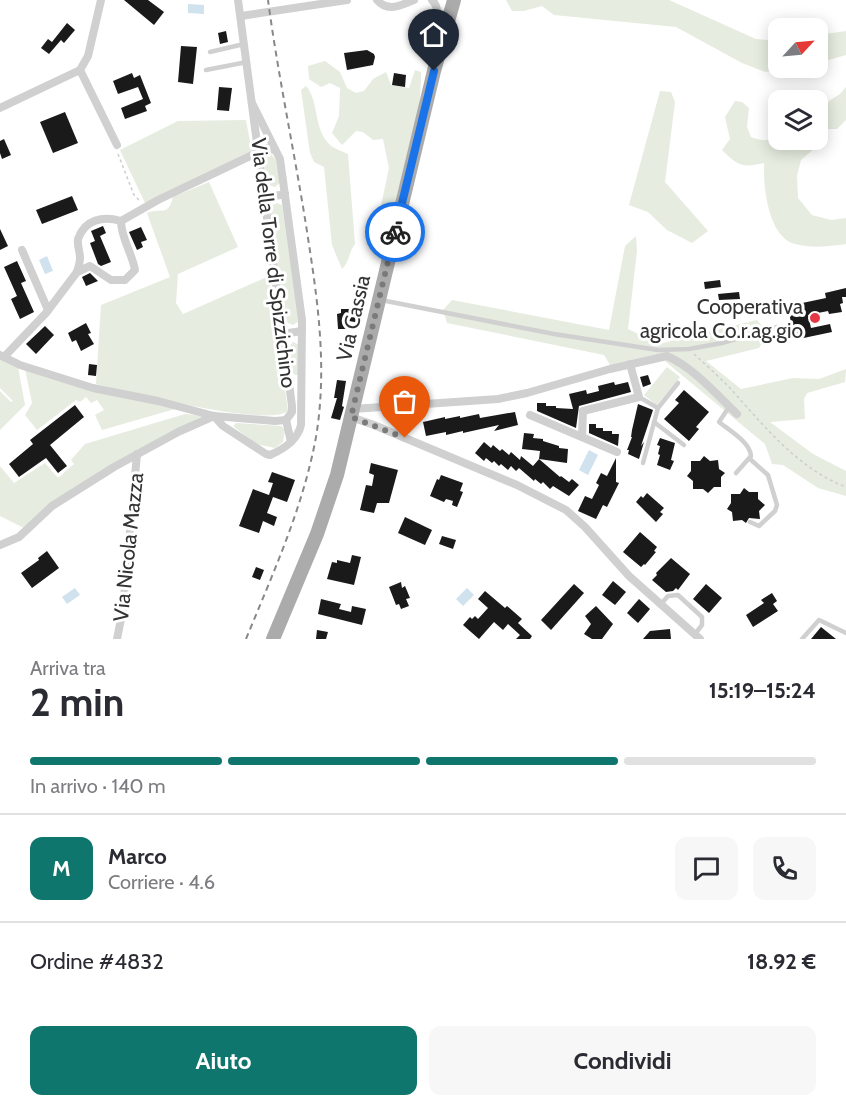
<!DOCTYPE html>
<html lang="it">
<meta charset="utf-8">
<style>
:root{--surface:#fff;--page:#f7f7f7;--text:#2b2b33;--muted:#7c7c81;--line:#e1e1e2;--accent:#0f766e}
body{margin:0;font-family:Cabin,sans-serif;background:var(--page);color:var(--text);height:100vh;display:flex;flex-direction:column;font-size:22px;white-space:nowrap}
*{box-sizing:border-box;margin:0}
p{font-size:20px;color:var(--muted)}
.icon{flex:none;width:33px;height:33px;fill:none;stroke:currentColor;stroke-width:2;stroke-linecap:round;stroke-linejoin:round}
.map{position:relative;height:639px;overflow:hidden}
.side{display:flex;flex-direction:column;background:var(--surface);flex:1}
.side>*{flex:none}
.needle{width:39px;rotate:64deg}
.tools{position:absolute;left:768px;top:18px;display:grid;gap:12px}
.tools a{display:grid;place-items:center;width:60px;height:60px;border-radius:12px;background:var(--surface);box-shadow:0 3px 15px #0003;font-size:30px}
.pin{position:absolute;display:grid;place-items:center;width:51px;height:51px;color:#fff;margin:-62px -26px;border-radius:50% 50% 50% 0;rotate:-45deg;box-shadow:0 0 6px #0007}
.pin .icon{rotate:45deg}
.courier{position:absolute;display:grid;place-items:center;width:60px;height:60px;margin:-30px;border:4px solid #1a73e8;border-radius:50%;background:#fff;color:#222;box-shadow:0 2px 8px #0007}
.head em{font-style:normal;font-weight:700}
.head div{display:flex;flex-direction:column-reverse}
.head{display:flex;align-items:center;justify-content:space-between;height:102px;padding:0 30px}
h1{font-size:39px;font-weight:700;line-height:45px}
.bar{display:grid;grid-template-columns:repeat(4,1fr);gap:9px 6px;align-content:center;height:72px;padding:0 30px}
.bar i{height:8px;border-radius:4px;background:var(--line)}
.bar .current{background:var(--accent)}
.bar p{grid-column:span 4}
.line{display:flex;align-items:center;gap:15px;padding:0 30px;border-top:2px solid var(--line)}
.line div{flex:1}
.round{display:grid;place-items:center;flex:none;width:63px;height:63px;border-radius:12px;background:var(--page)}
.primary-button{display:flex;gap:12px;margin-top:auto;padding:12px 30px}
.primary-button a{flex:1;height:69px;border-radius:12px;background:var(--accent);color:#fff;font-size:24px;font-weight:700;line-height:69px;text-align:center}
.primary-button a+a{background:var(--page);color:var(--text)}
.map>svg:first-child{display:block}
.green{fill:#e6ecdf}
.water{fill:#cfe2ee}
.building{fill:#1a1a1a}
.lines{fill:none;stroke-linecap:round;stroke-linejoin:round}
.path{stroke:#cdcdcd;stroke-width:1.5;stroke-dasharray:3 3;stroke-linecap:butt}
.lane{stroke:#d0d0d0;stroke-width:4.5}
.street{stroke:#d0d0d0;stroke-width:8}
.primary{stroke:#ababab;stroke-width:14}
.rail{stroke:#888;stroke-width:2;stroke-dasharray:6 4.5;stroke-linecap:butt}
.done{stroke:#7a7a7a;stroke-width:6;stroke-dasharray:0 10.8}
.route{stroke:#1a73e8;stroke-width:8}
.poi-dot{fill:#e63946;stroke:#fff;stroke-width:2}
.labels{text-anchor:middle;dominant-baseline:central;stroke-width:6;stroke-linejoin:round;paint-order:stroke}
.street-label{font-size:21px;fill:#333;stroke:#fff}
.poi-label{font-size:21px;fill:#333;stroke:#fff;text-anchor:end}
</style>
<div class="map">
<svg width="846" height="639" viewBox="0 0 846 639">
<rect width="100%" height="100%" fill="#fff"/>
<g class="green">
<polygon points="506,0 669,0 756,39 778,41 778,68 799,68 765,72 742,63 676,27 554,15 542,6 524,11 512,11"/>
<polygon points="846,31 846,55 818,63 818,35"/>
<path d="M 325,61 L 340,72 L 347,88 L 356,93 L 364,91 L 373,79 L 386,72 L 391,85 L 409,88 L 415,70 L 421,72 C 421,131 402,191 386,248 L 378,250 L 375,234 L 389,168 L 383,139 L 373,140 L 363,132 L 356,131 L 342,145 L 332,133 L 339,116 L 340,88 L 330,83 L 321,87 L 309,79 L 308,66 Z"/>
<path d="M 306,86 C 320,102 312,128 331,146 C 336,149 343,152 348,154 L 355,244 C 349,251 349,263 342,269 L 332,245 L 324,167 L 314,162 L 310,153 L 301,90 Z"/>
<polygon points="846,87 846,120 837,129 828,129 818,121 818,108 840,94"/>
<polygon points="660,91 671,92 675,102 665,182 708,231 692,243 667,230 648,212 629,205"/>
<path d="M 735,101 L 742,102 L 749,108 L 747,127 L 751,137 C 762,141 768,142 778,135 L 778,140 L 818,140 L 818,127 L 822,130 L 823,141 L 801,160 L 797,176 L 798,198 L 812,215 L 831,220 L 846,218 L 846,244 C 830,246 812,249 795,244 C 768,237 763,186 764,163 C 742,168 738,166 722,150 L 730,139 L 725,117 Z"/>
<polygon points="246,120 252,152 145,203 120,150 178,121"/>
<polygon points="267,154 271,154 276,160 281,182 275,187 268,185 263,160"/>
<path d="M 209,182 L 238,247 L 178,274 L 176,303 L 183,314 L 269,276 L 288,411 C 266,428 128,391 96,384 L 101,305 L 170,277 L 147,213 C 160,207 168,218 173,197 Z"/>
<polygon points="277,203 282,205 299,321 293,325 286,322 284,318 270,213 273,205"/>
<polygon points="636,236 637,251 628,329 659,344 757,320 768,333 759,348 706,361 741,389 793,378 819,379 846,369 845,382 807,393 804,399 805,419 770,422 813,454 846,471 846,496 818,488 783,465 772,464 765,444 666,362 662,353 610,365 604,355 447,323 443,310 452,300 609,330 625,246"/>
<polygon points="293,342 300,345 298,375 295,375 292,372 288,348"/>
<polygon points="0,359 18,367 25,405 0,430 0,391 11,402 13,401 0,388"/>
<polygon points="667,367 680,377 657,405 644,395"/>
<polygon points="25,369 175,409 102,430 95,415 104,410 97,400 91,403 86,397 80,402 76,400 37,430 25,415 32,403"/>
<polygon points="185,414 203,416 175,430 24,528 0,516 0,466 14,483 45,463 58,478 74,464 71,460 85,444"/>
<polygon points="236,423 281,426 285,430 283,442 275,448 256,444 234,427 234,425"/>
</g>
<g class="water">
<polygon points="188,4 204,5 204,14 188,13"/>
<polygon points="47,256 53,271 45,274 39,260"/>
<polygon points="589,450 598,455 588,475 579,470"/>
<polygon points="75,588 80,595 67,604 62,597"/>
<polygon points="467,588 474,595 463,606 456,599"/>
</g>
<g class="building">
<polygon points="124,0 148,0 164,12 154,25"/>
<polygon points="67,23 75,30 64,43 61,40 49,54 41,48 48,39 52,42"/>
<polygon points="226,31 228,42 220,44 218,33"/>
<polygon points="181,46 197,47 193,84 178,82"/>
<polygon points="367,50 374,54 375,57 373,65 347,70 344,53"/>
<polygon points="132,73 134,78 140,75 151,103 145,106 147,111 125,119 121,108 143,99 138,87 118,94 113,81"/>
<polygon points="394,73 406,75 405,87 392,85"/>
<polygon points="219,87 232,88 229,111 217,110"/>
<polygon points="65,112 78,143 53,153 40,122"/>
<polygon points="4,139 11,155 2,159 0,153 0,141"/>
<polygon points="72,196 78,210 42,224 36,210"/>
<polygon points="103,226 106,233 100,236 111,262 101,266 98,264 90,243 95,241 91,231"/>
<polygon points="141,227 147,240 141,242 143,247 137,250 129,232"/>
<polygon points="0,229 8,246 0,250"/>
<polygon points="17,261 26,281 21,283 34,312 20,319 11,299 17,296 4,267"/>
<polygon points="90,273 98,281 86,286 82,277"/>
<polygon points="720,280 721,287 705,289 704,282"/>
<polygon points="846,288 846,297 842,297 843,303 840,304 842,312 829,314 828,311 808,315 811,328 830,324 832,332 794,340 788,306 826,298 825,293"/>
<polygon points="739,292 740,299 719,300 718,294"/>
<polygon points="353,304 364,306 360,323 349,321 350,329 338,329 337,314 341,313 341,309 352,309"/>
<polygon points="86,323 91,333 88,334 94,344 81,351 76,340 72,342 68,333"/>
<polygon points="45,326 54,335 36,354 26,344"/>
<polygon points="89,364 97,365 96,376 88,375"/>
<polygon points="648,375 651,384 643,387 640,377"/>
<polygon points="337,380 346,381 342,406 344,407 340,420 331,418 337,398 334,398"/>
<polygon points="614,382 615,385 628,382 631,392 579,406 576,428 537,411 537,403 546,403 546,406 556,406 556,408 573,409 569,394 586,390 587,394 599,391 598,386"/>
<polygon points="684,390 709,412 696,427 699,429 689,441 664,419 679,403 675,400"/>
<polygon points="638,404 653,410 641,446 644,442 639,459 628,454 629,450 627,450 632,437 631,437 632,430"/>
<polygon points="75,405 84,417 50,445 67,466 58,473 46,458 19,477 9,464 33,444 30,440"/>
<polygon points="515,412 518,425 494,431 499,425 463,433 463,431 446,435 446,432 426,436 423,422 445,417 445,419 460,416 460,418 479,414 480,418"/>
<polygon points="589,424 596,424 596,428 603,428 603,431 612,431 612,434 619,434 618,446 589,433"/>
<polygon points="524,433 534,434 533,438 543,439 543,441 559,446 559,448 568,449 567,463 539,459 560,477 561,476 569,482 572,479 579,485 569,496 553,486 550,489 543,482 541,484 535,479 534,481 519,468 516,471 511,466 508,470 501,464 499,466 494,461 492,463 486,458 484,461 475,453 484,442 491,448 493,445 500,451 502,449 509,455 511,452 520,460 521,456 533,466 539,459 540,451 522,449"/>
<polygon points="660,438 675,443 671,460 674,461 670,470 657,465 660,455 658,454 660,446 657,445"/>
<polygon points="704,456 710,461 718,460 719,469 725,473 721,477 721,487 714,487 708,493 703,489 693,489 693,481 687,476 691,471 691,461 700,461"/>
<polygon points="616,458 616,482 619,483 607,507 603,505 596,519 578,511 585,496 592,499 599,485 596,483 601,473 607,476"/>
<polygon points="371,463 398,470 389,503 377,503 374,513 360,510 366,485 372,486 374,475 369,473"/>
<polygon points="272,472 295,480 287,502 273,497 267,513 277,517 274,526 263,521 259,533 239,526 253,489 269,495 273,483 268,482"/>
<polygon points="441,475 463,483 460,491 463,492 457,507 452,505 453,501 446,499 444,502 430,496 437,479 439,480"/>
<polygon points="744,488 749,492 758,492 758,499 765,505 759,511 760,519 749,518 746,523 742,520 733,521 732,512 727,509 731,503 731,494 740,494"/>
<polygon points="647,493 664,508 660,512 663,514 656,522 636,502 641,496 643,498"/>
<polygon points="405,517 432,530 425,545 398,533"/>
<polygon points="640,532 657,547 654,551 656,552 645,565 644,564 641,567 623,552"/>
<polygon points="442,536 456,540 453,549 439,544"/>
<polygon points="47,551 59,568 32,588 21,573 39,560 38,558"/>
<polygon points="352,555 361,557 354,585 327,579 332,562 337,563 337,560 350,563"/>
<polygon points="671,558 690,574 678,590 676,588 673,591 666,592 652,580 657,575 656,573"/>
<polygon points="256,567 264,570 260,580 252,577"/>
<polygon points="613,581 626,592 615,605 602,595"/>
<polygon points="401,582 402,588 405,586 410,598 406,599 409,606 401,609 399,604 396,605 389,587"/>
<polygon points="574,584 584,593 551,630 541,620"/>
<polygon points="706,584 722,598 709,613 693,599"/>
<polygon points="485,591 505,608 507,606 522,619 518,623 532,636 530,639 516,639 520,635 508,624 503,630 494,622 479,639 463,625 470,617 472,619 475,616 478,619 488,608 478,599"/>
<polygon points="772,593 777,601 773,604 778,611 753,627 746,615 764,603 761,600"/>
<polygon points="321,599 341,604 339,609 351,612 352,606 366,609 362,625 318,614"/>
<polygon points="639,599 650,609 638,623 627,613"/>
<polygon points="596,606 613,624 602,639 592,639 584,634 591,624 585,616"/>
<polygon points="821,627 836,639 811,639"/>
<polygon points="670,629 671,639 643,639 650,631"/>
<polygon points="317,630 328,632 326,639 316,639"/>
</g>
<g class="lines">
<g class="path">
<polyline points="118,154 134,195 140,201"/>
<path d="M 694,354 C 705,364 717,375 728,386 C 762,423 796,468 846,487"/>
</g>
<g class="lane">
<polyline points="210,52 244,44"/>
<polyline points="206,70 247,62"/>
<polyline points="381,300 554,334 658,350 689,349 722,343 777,327"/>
<polyline points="639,397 658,408"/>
<path d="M 729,407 L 719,422 C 729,430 750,442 751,456 L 736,473"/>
<polyline points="654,422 684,445"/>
<polyline points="643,463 658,408 678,383"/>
<polyline points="750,522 759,526 775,511 777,505 768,475 750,459"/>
<polyline points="661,604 668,596 678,595 702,617 702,625 695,634"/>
<polyline points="802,639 819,620 846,633"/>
</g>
<g class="street">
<polyline points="238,0 292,406 292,412 286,420"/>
<path d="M 377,0 C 388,13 401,5 414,0"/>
<path d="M 432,0 C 446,13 430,45 432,65"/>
<polyline points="241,16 347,0"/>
<polyline points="80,70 117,145"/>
<polyline points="0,108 80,70 88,56 101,0"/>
<polyline points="265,198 285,194"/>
<polyline points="121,221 158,200 267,148 275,150"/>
<polyline points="22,250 48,310"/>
<path d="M 77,272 C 78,268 80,263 80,258 C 80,252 77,245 78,239 C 85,219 103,216 121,221"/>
<polyline points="282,334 302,331"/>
<polyline points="0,355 20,365 93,388 158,401 214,416 275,421 286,420"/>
<path d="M 4,357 L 46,313 L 77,272 L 90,266 L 111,280 L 125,280 L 135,270 C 132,253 121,238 121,221"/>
<path d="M 353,409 L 498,399 L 527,393 L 610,369 L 667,356 C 694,368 716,394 737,414"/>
<polyline points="530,415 617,452"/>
<path d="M 214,416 L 223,426 L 266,454 L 270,455 C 284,449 298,439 301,425 L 302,320 L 280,159 L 252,103"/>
<polyline points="351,417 374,425 517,485 566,510 585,527 629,576 700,639"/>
<polyline points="286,420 291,442"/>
<polyline points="582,437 583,411 639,397 630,364"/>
<polyline points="0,545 19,537 52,506 114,467 178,432 214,416"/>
<polyline points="117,639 123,609 137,454"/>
</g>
<polyline class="primary" points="273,639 317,534 337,475 434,71 454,0"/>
<path class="rail" d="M 246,639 C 273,573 303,508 316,437 C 328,365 317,296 306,225 C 294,150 278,75 268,0"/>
</g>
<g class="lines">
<polyline class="done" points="395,232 351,417 405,438"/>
<polyline class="route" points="395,232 434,71"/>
</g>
<circle class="poi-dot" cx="815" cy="318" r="6"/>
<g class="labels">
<g class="street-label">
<text transform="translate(274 263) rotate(83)">Via della Torre di Spizzichino</text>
<text transform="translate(353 318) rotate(-77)">Via Cassia</text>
<text transform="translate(128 547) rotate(-84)">Via Nicola Mazza</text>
</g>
<g class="poi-label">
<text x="803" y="306">Cooperativa<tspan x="803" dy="24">agricola Co.r.ag.gio</tspan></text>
</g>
</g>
</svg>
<div class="tools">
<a><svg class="needle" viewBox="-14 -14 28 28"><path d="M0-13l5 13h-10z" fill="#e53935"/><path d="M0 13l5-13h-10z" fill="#7c7c81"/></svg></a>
<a><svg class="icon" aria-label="layers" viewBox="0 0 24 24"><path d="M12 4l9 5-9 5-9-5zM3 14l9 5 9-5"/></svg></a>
</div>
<div class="pin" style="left:405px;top:438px;background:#ea580c"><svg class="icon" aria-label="bag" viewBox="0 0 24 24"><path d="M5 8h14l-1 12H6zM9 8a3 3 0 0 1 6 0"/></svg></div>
<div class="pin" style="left:434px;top:71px;background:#1f2937"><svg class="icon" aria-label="home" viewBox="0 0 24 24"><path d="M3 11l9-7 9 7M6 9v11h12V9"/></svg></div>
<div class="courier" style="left:395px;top:232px"><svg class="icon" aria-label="bike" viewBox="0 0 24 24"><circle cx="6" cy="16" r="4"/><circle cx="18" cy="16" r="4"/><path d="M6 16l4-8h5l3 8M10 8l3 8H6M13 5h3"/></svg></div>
</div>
<section class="side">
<div class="head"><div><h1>2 min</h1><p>Arriva tra</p></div><em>15:19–15:24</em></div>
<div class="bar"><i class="current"></i><i class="current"></i><i class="current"></i><i></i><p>In arrivo · 140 m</p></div>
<div class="line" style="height:108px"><b class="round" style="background:var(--accent);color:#fff">M</b><div><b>Marco</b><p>Corriere · 4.6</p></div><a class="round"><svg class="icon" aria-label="chat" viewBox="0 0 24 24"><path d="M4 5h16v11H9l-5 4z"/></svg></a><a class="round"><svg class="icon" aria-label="phone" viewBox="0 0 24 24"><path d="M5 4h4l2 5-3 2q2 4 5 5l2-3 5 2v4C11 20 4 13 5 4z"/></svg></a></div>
<div class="line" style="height:78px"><div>Ordine #4832</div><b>18.92 €</b></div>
<div class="primary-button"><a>Aiuto</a><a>Condividi</a></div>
</section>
